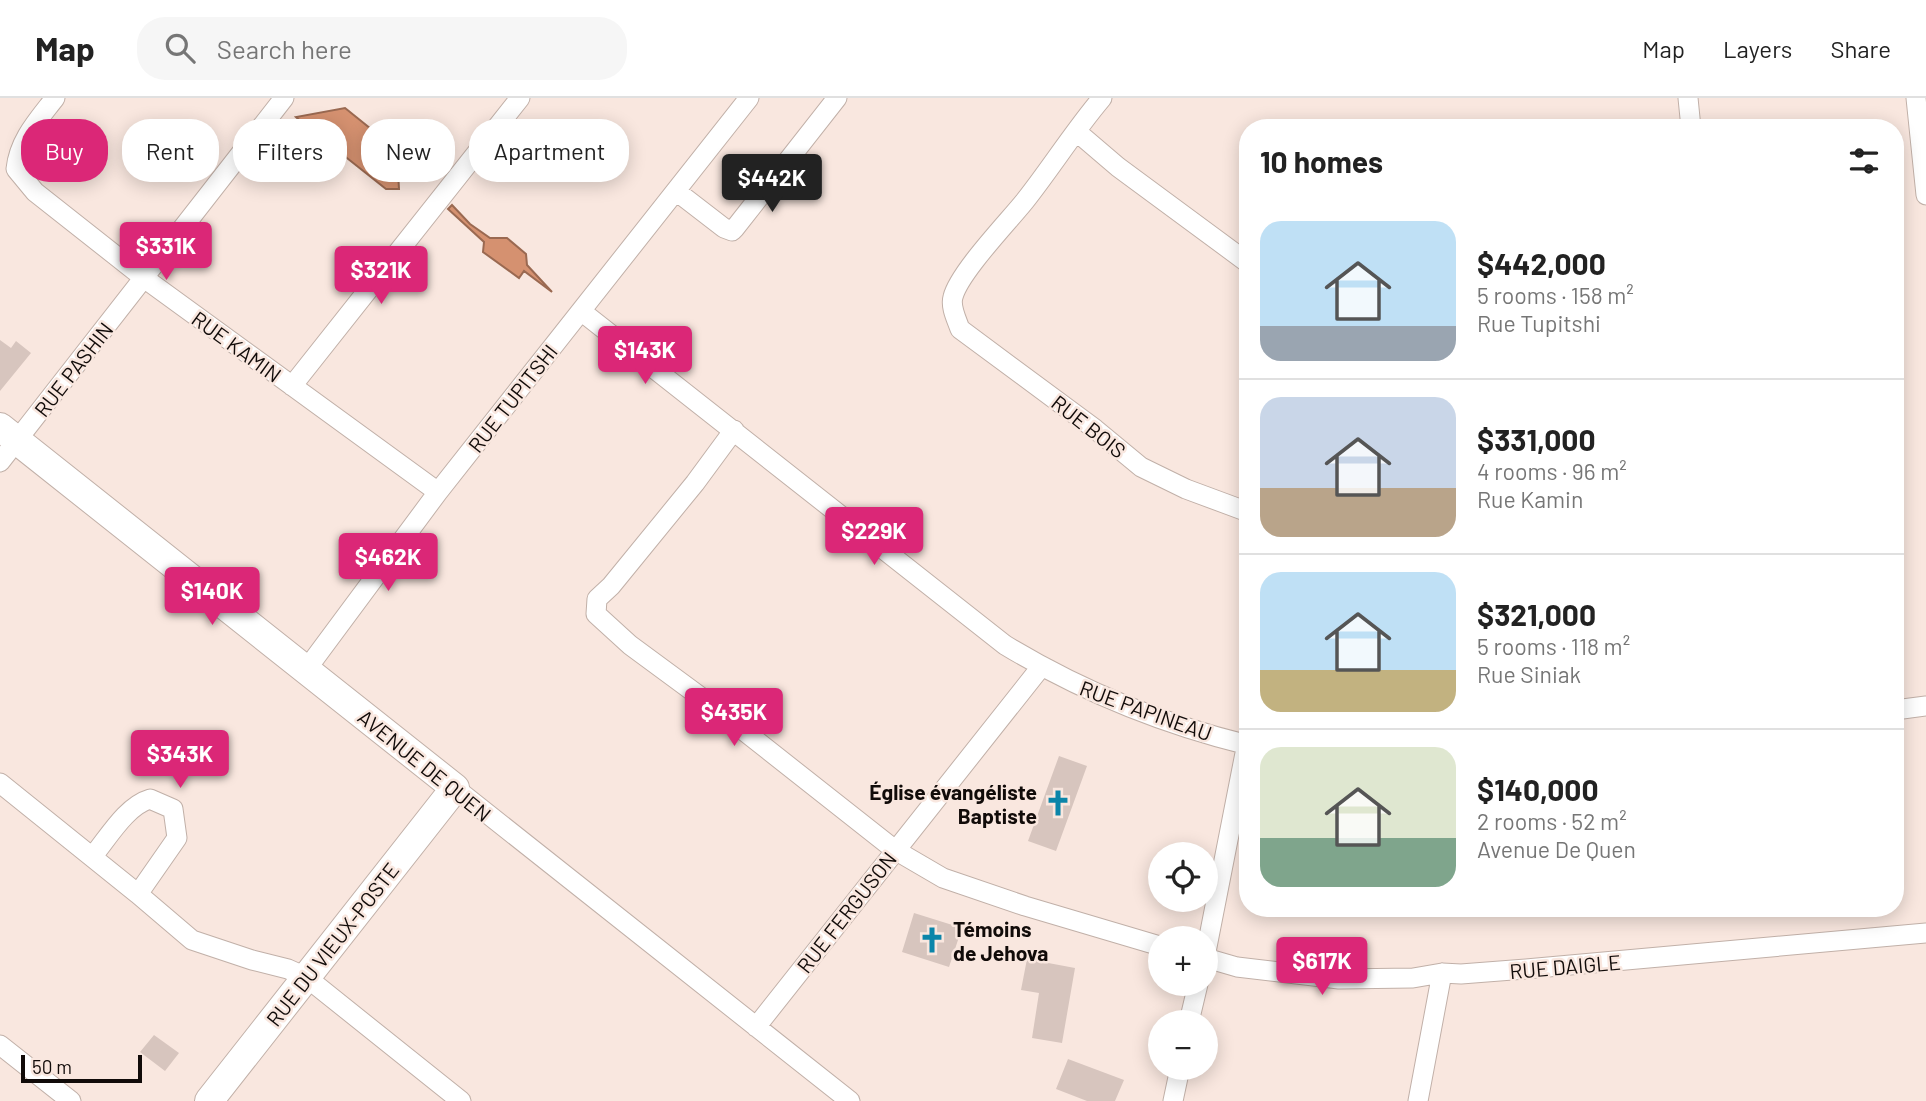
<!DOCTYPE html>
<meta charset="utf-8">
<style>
:root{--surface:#fff;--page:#f6f6f6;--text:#222;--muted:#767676;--line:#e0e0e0;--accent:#db2777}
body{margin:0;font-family:Barlow,sans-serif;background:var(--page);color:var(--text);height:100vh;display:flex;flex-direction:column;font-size:26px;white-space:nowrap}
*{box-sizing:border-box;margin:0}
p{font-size:23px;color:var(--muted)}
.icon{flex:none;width:38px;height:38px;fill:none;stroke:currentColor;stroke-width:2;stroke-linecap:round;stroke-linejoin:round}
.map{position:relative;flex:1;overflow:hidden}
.side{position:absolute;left:1239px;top:21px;width:665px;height:798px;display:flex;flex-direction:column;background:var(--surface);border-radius:28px;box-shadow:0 4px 18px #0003}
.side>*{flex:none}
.guide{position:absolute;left:21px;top:21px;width:665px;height:63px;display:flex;gap:14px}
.buttons{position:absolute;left:1148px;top:744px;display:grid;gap:14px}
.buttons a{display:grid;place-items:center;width:70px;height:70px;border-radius:50%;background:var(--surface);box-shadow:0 4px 18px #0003;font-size:35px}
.scale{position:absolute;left:21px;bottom:18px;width:121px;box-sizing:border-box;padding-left:7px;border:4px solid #110b09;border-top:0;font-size:19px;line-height:24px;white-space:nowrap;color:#110b09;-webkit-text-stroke:5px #f9e7df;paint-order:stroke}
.price{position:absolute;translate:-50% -60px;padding:0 16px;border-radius:7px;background:var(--accent);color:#fff;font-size:23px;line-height:46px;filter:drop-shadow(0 2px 4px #0008)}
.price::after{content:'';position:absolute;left:50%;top:42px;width:21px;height:16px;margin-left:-10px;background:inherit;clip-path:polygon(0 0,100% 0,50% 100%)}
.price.on{background:#222;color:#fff}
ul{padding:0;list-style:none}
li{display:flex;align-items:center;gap:21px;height:175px;padding:0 21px}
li+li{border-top:2px solid var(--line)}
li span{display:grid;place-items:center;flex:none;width:196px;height:140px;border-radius:21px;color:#555}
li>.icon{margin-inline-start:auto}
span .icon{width:84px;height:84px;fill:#fffc;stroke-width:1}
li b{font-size:30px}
h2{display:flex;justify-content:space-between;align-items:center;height:84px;padding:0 21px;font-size:30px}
.tag{padding:0 24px;border-radius:28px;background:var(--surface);box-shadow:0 4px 18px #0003;font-size:24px;line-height:63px}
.tag.on{background:var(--accent);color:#fff}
header{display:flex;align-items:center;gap:42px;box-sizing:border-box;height:98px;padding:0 35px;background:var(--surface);border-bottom:2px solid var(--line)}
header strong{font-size:33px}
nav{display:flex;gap:38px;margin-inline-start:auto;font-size:24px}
.search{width:490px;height:63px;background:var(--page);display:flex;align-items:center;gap:18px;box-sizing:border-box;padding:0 24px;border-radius:28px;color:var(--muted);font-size:26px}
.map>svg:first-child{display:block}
</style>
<header>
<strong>Map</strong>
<div class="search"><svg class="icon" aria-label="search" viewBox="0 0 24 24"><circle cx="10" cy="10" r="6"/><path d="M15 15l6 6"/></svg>Search here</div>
<nav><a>Map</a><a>Layers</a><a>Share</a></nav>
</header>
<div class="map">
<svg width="1926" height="1003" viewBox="0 0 1926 1003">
<rect width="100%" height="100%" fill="#f9e7df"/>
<path fill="#d59170" stroke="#9a6951" stroke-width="2" d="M345,10L402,56V69L412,79L398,73L399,91H386L328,45L324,29L306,28L296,19Z
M452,107L470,126L490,140H507L526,156L527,167L552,194L524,173L519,180L483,154L484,144L448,111Z"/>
<path fill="#d7c5be" d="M0,242L11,250L16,243L31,255L0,293Z
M1059,658L1087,668L1056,753L1028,743Z
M914,815L962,830L949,869L902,854Z
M1027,861L1075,870L1062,945L1032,940L1039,895L1021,892Z
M154,937L179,955L165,973L140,954Z
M1068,961L1124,982L1115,1003H1087L1056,991Z"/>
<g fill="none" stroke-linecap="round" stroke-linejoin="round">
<g stroke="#c1b0a8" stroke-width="21">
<path id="street" d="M55,0C38,22 19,42 16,71L35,94L144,180L438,394
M1102,0C1074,33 1051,70 1024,104C1007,125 959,175 953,199C950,209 957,222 960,231L1095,331L1141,369L1186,391L1248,414
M1688,0L1691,30
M1916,0L1926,97
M1077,34L1118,69L1248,165
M676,93L724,130L732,133L735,130L837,0
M581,213L1005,547C1081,593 1162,626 1248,647
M292,288L520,0
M734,332L695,385L611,488L597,501L596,516L630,547L706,603L895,752L943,780L1025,808L1160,848
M0,364L284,0
M306,572L438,394L749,0
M1895,612L1926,608
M0,685L138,796L192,842L252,862L288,871L306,879L461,1003
M455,690L850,1003
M92,759C108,740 126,708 150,701L173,711L177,740L138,796
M1206,854L1248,640
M1206,860L1237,869L1339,881L1413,880L1442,875L1461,876L1526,871L1926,835
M1189,924L1198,886
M756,929L1041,569
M0,947L71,1003
M1173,1003L1180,970
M1418,1003L1442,875"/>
</g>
<g stroke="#c1b0a8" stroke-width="30">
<path id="secondary" d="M0,329L455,690L209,1003"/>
</g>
<use href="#street" stroke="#fff" stroke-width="19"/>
<use href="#secondary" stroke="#fff" stroke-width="28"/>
</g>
<defs>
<g id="church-bare" transform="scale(2.1)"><path d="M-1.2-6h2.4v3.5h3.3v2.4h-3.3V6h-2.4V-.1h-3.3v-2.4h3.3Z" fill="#0b85a9" stroke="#f9e7df" stroke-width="2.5" paint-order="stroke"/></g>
</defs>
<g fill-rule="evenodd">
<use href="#church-bare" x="1058" y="705"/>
<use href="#church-bare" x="932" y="842"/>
</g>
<g text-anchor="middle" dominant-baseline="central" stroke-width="5" stroke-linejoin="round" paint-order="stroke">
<g font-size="21" fill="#110b09" stroke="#f9e7df">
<text transform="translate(237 248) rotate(36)">RUE KAMIN</text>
<text transform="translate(73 271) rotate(-52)">RUE PASHIN</text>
<text transform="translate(512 300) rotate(-52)">RUE TUPITSHI</text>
<text transform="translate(1089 328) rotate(38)">RUE BOIS</text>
<text transform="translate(1146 612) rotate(20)">RUE PAPINEAU</text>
<text transform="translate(425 667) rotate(39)">AVENUE DE QUEN</text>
<text transform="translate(846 814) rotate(-52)">RUE FERGUSON</text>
<text transform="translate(332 846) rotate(-52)">RUE DU VIEUX-POSTE</text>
<text transform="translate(1565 868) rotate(-5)">RUE DAIGLE</text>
</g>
<g font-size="21" font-weight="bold" fill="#110b09" stroke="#f9e7df" text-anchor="end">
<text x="1037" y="693">Église évangéliste<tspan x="1037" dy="24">Baptiste</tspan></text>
<text x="953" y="830" text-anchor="start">Témoins<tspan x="953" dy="24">de Jehova</tspan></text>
</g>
</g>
</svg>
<div class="buttons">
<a><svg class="icon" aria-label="locate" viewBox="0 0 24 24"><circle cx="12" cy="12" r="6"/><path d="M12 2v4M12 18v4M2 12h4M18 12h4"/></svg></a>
<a>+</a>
<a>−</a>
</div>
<div class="scale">50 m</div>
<b class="price on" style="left:772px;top:116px">$442K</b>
<b class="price" style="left:166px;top:184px">$331K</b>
<b class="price" style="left:381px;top:208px">$321K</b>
<b class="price" style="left:645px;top:288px">$143K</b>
<b class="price" style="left:874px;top:469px">$229K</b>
<b class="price" style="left:388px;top:495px">$462K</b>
<b class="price" style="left:212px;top:529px">$140K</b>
<b class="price" style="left:734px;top:650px">$435K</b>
<b class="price" style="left:180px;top:692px">$343K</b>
<b class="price" style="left:1322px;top:899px">$617K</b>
<div class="guide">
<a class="tag on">Buy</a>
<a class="tag">Rent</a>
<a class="tag">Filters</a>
<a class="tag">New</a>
<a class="tag">Apartment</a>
</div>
<section class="side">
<h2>10 homes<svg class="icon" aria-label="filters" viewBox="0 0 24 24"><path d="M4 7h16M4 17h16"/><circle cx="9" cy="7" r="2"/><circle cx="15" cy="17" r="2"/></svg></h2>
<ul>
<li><span style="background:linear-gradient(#bfe0f5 75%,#9aa5b1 0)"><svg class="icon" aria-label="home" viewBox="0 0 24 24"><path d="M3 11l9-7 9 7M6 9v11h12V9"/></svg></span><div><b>$442,000</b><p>5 rooms · 158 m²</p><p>Rue Tupitshi</p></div></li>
<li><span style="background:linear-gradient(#c9d6e8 65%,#b9a48a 0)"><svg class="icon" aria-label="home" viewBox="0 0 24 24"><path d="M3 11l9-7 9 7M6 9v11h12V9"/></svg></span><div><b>$331,000</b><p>4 rooms · 96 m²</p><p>Rue Kamin</p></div></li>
<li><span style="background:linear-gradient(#bfe0f5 70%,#c2b280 0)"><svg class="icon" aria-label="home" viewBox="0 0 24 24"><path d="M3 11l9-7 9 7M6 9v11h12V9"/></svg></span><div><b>$321,000</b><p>5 rooms · 118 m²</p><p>Rue Siniak</p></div></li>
<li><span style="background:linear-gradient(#dfe7d0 65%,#7fa58c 0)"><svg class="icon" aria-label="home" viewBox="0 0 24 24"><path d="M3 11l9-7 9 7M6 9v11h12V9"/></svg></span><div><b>$140,000</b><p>2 rooms · 52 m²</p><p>Avenue De Quen</p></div></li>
</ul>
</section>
</div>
